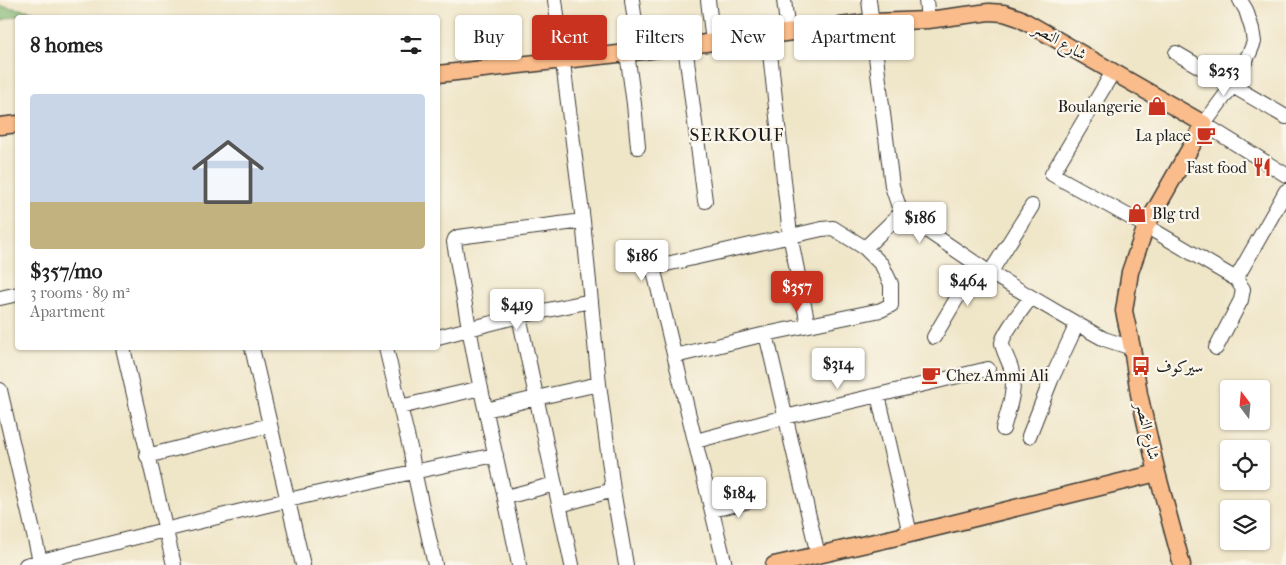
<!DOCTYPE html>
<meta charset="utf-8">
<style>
:root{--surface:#fff;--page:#f2f2f2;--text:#222;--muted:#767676;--accent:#c8321e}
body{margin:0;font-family:"IM FELL French Canon",Amiri,serif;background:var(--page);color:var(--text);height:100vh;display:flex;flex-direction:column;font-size:19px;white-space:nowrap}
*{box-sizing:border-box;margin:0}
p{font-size:16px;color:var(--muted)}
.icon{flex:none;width:28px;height:28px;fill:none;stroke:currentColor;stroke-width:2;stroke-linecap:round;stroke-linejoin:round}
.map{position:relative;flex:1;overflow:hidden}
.panel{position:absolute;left:15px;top:15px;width:425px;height:335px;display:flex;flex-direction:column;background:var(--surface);border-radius:5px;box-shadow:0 1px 4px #0004}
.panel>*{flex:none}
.top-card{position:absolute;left:455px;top:15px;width:475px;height:45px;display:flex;gap:10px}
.needle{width:32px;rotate:344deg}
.controls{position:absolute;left:1220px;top:380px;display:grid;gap:10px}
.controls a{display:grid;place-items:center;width:50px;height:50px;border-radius:5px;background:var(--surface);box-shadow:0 1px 4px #0004;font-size:25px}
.price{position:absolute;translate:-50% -42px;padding:0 11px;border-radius:5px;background:#fff;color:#222;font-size:16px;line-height:32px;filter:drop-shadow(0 1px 2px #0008)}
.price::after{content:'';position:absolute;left:50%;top:30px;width:15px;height:11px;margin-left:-8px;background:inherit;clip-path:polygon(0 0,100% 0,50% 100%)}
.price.current{background:var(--accent);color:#fff}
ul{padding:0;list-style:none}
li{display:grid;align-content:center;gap:10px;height:265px;padding:0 15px}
li span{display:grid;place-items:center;height:155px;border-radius:5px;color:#555}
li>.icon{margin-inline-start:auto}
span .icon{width:90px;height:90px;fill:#fffc;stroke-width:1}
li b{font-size:21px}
h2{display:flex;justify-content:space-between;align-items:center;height:60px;padding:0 15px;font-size:21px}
.chip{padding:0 18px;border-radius:5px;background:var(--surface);box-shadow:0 1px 4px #0004;font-size:18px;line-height:45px}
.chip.current{background:var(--accent);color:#fff}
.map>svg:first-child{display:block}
</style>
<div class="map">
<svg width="1286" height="565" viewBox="0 0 1286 565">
<rect width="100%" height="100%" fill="#fbf7ec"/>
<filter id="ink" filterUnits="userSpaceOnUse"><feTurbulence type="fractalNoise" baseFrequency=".02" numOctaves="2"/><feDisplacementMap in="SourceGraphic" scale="10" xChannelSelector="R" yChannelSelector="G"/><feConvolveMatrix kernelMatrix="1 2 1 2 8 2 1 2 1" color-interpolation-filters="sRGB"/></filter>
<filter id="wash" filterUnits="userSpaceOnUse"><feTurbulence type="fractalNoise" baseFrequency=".0096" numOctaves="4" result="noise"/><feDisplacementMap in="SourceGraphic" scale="20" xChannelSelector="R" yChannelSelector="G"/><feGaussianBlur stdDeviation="1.12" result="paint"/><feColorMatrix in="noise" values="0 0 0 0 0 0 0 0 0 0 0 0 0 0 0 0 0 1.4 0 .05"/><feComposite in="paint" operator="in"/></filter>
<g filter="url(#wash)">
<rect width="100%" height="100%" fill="#efe5c7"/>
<path fill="#84b873" stroke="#506a48" d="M0,6L33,11L0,21Z"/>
</g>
<g filter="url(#ink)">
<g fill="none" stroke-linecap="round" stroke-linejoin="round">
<g stroke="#3c3a36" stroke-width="16">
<path id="minor" d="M555,0L583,221L599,384L613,490L626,565
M632,0L639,51
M708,0L713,42
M784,0L788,33
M869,0L892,186L901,213L990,273L1077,324L1104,339L1132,348
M926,0L928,20
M1240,0L1246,10L1252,29L1254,42L1250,52L1232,86L1204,124L1286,175
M768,35L790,235L808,325
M685,45L705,201
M627,53L634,104L638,147
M1176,53L1286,117
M1113,72L1052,174L1146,226L1236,279L1286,191
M990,273L1032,206
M0,298L18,294
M519,316L572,565
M766,334L818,555
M438,337L519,316L591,301
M934,337L977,264
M123,348L174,565
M252,348L303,565
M386,348L411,452L414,471L435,565
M1216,348L1241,300L1243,289L1236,279
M675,356L766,334L881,310L891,305V284L882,265L865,248
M0,390L41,565
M878,395L910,534
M400,407L481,388
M486,410L536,398L599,384
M1003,429C1008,410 1017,389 1011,368C1009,361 1002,349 1002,343C1003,333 1025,306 1031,297
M1029,436L1051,380L1077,324
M696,441L785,417L988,369
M147,456L270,425
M506,497L555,484
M560,505L613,490
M712,510L758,499
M26,565C182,525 338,486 496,455
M519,565C509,514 497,463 486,412C473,356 464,299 454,242L455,239L458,237L583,221
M725,565L653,267L822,229L833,228L865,248L901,213"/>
</g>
<g stroke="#3c3a36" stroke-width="19">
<path id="major" d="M438,74L627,53L872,22L928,20L989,12L1004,13L1019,18L1204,124L1146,226L1130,272L1124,311L1132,348L1139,394L1157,473L1182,565
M0,126L18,124
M774,565L910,534L1157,473"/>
</g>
<use href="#minor" stroke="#fff" stroke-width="14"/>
<use href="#major" stroke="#f9bc8a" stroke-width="16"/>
</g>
</g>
<defs>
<g id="shop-bare" transform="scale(1.5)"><path d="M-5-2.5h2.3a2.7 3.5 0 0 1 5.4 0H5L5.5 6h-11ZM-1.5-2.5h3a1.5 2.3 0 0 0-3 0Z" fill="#c8321e" stroke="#fbf7ec" stroke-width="2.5" paint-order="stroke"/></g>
<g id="cafe-bare" transform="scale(1.5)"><path d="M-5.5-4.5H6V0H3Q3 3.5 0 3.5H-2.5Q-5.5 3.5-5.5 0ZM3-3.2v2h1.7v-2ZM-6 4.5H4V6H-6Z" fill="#c8321e" stroke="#fbf7ec" stroke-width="2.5" paint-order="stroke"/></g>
<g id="restaurant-bare" transform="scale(1.5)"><path d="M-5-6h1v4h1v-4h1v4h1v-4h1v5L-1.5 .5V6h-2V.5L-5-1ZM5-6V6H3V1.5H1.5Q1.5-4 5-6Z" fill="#c8321e" stroke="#fbf7ec" stroke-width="2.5" paint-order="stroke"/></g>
<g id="bus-bare" transform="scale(1.5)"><path d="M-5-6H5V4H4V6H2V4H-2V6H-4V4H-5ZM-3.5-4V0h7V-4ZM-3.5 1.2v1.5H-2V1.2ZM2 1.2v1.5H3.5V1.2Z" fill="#c8321e" stroke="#fbf7ec" stroke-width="2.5" paint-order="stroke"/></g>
</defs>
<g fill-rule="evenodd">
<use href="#shop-bare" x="1157" y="106"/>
<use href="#cafe-bare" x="1206" y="135"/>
<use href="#restaurant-bare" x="1262" y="167"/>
<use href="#shop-bare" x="1137" y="213"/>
<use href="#bus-bare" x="1141" y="366"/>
<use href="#cafe-bare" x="931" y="375"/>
</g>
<g text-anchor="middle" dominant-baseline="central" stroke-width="4.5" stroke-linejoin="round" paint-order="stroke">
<g font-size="16" fill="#1c1c1c" stroke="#fbf7ec">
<text transform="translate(1060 41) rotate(30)">شارع النصر</text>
<text transform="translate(1148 431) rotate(77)">شارع النصر</text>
</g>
<g font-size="16" fill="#1c1c1c" stroke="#fbf7ec" text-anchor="end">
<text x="1142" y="106">Boulangerie</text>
<text x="1191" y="135">La place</text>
<text x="1247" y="167">Fast food</text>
<text x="1152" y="213" text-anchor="start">Blg trd</text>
<text x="1156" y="366" text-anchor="start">سيركوف</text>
<text x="946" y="375" text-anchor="start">Chez Ammi Ali</text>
</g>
<g font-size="19" letter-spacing="1" fill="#1c1c1c" stroke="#fbf7ec">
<text x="737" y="135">SERKOUF</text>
</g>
</g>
</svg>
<div class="controls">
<a><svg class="needle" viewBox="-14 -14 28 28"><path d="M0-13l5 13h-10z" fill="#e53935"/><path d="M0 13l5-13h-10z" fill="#767676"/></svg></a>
<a><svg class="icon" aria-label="locate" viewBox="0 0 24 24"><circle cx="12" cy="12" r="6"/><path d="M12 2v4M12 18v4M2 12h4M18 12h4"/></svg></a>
<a><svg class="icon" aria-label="layers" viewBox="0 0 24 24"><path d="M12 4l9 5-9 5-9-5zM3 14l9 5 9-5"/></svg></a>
</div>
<b class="price" style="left:1224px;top:97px">$253</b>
<b class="price" style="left:920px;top:244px">$186</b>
<b class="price" style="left:642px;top:282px">$186</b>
<b class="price" style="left:968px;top:307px">$464</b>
<b class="price current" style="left:797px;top:313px">$357</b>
<b class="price" style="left:517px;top:331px">$419</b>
<b class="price" style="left:838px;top:390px">$314</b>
<b class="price" style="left:739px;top:519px">$184</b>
<div class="top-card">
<a class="chip">Buy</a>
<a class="chip current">Rent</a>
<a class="chip">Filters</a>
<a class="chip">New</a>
<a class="chip">Apartment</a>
</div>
<section class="panel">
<h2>8 homes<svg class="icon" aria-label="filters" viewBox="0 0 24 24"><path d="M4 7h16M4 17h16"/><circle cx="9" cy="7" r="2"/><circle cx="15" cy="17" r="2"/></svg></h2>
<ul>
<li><span style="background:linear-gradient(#c9d6e8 70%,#c2b280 0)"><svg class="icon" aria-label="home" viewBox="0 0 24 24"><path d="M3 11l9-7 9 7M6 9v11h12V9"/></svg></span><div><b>$357/mo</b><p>3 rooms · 89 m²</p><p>Apartment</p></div></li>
</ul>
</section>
</div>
